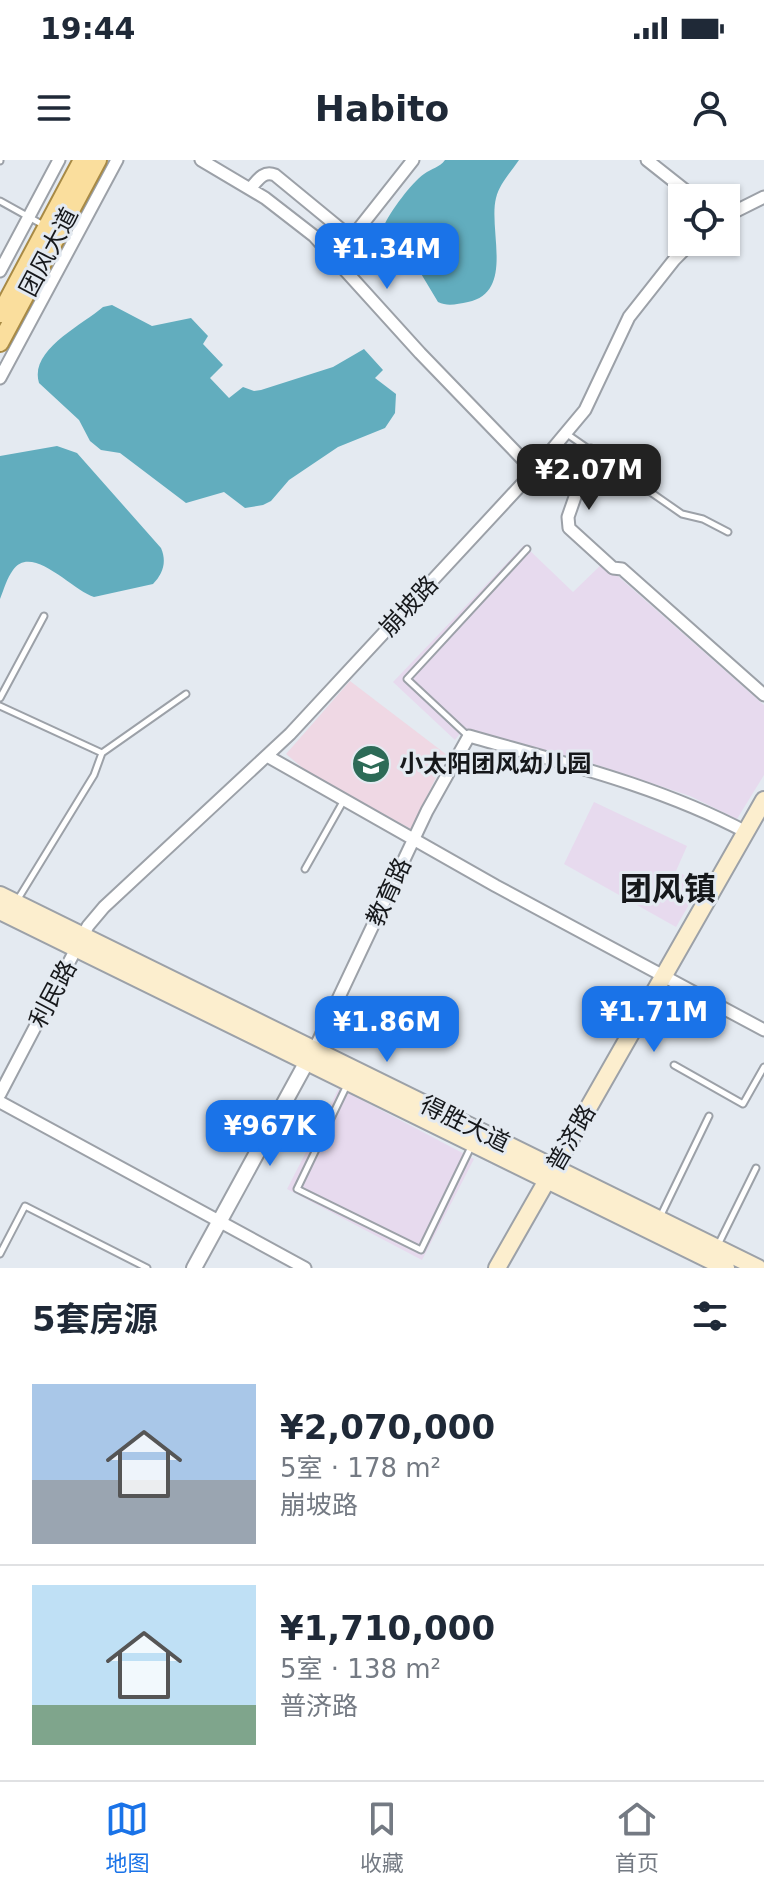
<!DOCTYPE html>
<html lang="zh">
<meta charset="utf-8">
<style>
:root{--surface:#fff;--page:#f6f6f7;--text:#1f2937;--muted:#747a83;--line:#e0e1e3;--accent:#1a73e8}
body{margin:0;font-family:"DejaVu Sans","Noto Sans SC",sans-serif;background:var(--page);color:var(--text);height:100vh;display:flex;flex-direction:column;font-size:30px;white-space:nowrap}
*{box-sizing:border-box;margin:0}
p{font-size:26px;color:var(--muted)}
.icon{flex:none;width:44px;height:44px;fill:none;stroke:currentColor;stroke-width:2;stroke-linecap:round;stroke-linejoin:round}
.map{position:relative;height:1108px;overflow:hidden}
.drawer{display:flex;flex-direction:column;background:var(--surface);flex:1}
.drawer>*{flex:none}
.controls{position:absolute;left:668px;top:24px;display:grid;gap:16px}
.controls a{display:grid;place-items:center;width:72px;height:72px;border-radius:0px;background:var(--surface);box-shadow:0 2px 6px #0004;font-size:40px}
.price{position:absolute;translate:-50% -68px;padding:0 18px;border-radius:16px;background:var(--accent);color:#fff;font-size:26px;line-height:52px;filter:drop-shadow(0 2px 4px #0008)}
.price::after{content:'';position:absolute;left:50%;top:48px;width:24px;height:18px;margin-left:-12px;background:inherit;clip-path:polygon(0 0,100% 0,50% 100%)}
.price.selected{background:#222;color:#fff}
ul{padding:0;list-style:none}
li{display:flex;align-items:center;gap:24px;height:200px;padding:0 32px}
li+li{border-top:2px solid var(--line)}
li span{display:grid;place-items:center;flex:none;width:224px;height:160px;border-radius:0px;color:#555}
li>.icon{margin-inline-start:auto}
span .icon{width:96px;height:96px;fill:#fffc;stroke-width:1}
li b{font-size:34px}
h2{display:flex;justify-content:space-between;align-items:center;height:96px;padding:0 32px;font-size:34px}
.status{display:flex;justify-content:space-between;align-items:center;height:56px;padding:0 40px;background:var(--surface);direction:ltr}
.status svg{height:22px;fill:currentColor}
header{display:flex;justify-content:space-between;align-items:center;height:104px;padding:0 32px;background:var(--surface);font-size:36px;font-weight:700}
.tab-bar{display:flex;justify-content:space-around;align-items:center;height:112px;border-top:2px solid var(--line);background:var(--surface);font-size:22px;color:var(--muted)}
.tab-bar a{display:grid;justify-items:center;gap:4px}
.tab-bar .selected{color:var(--accent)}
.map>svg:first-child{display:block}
</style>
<div class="status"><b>19:44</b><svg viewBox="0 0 49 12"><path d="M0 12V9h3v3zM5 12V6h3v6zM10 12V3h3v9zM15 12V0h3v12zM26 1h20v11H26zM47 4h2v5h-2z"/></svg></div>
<header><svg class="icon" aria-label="menu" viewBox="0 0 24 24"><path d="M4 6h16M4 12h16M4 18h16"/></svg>Habito<svg class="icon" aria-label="person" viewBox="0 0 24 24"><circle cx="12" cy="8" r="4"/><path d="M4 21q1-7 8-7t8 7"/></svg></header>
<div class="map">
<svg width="764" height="1108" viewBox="0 0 764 1108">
<rect width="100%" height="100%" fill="#e4eaf1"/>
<path fill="#e7daee" d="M524,385L573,432L603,403L764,545V615L737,659L690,636L588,602L474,574L464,568L455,580L393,522Z
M594,642L687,686L676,711L701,724L676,767L564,704Z
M339,928L474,999L422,1100L287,1029Z"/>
<path fill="#efd8e4" d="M350,521L447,595L411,669L310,614L286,594Z"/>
<path fill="#62adbe" d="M445,0H519C511,12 500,23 496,38C488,70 515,132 468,142C457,144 448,147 438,142L420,112L396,91L384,66C389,53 412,22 424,14C432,8 439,8 445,0Z
M112,145L152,166L191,158L208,176L203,184L223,205L210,218L229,238L243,227L254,231L261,230L333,207L364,189L383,210L375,218L396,234L395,253L385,268L338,287L289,320L271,341L263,345L245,348L224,332L186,343L120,293L101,290L90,281L79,260L39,223C29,190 81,166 103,147Z
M57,286L77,293L161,388C167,402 163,414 153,424L94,437C73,431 32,383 13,410C7,418 4,429 0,439V296Z"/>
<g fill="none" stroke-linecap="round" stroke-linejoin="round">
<g stroke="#9ca1a8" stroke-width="9">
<path id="service" d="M0,1V0
M0,41L45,66
M567,274L682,354L703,359L728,372
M0,538L44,456
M0,546L102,593
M468,576L407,519L527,389
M305,709L344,640
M18,739L94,615L102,593L186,534
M674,905L743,944L764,907
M348,923L297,1029L421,1090L471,987
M661,1055L709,956
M719,1083L756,1008
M0,1094L25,1046L147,1108"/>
</g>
<g stroke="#9ca1a8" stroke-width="15">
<path id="minor" d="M201,0L265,38L314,76L420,193L534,311
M647,0L695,38
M250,29C257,21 263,10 275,15L348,75L353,76L413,0
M726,56L764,37
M0,111L59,0
M0,218L117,0
M591,291L568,357L569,368L613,408L622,409L764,535
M267,596L496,726L764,870
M314,890L427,651L469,576C563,603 659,626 746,672
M0,934L88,766L104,747L290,574L534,311L585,250L629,157L674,100L692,82
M0,942L305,1108"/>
</g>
<g stroke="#9ca1a8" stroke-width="18">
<path id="tertiary" d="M194,1108L311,894"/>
</g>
<g stroke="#9ca1a8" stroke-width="20">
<path id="secondary" d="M0,735L758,1108
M0,751L726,1108
M497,1108L764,640"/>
</g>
<g stroke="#a88a45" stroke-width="20">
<path id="primary" d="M0,154L82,0
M0,183L98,0"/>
</g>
<use href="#service" stroke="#fff" stroke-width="5"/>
<use href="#minor" stroke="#fff" stroke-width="11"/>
<use href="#tertiary" stroke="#fff" stroke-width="14"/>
<use href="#secondary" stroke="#fceece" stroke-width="16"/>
<use href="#primary" stroke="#fade9d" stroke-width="16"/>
</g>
<defs>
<g id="school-disc" transform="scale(2)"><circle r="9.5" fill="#2d6b57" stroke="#e4eaf1"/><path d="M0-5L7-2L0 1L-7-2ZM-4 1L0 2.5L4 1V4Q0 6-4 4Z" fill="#fff"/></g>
</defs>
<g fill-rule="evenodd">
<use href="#school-disc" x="371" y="604"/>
</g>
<g text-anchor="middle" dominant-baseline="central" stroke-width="6" stroke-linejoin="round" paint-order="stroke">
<g font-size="24" fill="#16181b" stroke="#e4eaf1">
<text transform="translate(49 92) rotate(-62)">团风大道</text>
<text transform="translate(409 446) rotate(-47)">崩坡路</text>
<text transform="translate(389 732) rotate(-65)">教育路</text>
<text transform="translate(53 834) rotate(-62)">利民路</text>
<text transform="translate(465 964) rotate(26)">得胜大道</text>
<text transform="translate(571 978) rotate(-60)">普济路</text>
</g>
<g font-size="24" font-weight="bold" fill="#16181b" stroke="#e4eaf1" text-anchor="start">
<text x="399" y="604">小太阳团风幼儿园</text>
</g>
<g font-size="32" font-weight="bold" fill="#16181b" stroke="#e4eaf1">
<text x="668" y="729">团风镇</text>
</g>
</g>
</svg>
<div class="controls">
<a><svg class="icon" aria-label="locate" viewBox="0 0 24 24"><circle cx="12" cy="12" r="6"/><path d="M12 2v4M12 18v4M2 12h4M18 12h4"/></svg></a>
</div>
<b class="price" style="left:387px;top:131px">¥1.34M</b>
<b class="price selected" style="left:589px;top:352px">¥2.07M</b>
<b class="price" style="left:654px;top:894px">¥1.71M</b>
<b class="price" style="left:387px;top:904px">¥1.86M</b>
<b class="price" style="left:270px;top:1008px">¥967K</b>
</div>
<section class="drawer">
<h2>5套房源<svg class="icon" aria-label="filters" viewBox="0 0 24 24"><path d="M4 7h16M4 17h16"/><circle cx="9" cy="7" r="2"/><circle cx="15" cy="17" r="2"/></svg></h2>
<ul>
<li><span style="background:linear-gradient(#a9c7e8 60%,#9aa5b1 0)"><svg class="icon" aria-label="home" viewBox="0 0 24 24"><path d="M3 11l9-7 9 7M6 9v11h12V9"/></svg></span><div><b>¥2,070,000</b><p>5室 · 178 m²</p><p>崩坡路</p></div></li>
<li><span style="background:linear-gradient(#bfe0f5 75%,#7fa58c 0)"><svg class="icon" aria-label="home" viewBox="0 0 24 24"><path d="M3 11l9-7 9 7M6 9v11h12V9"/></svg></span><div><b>¥1,710,000</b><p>5室 · 138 m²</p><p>普济路</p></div></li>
</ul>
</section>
<nav class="tab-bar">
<a class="selected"><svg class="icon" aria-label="map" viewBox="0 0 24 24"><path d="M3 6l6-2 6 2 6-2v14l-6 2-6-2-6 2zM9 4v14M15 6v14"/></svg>地图</a>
<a><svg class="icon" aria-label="saved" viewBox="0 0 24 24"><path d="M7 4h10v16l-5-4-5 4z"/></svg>收藏</a>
<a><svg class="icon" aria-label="home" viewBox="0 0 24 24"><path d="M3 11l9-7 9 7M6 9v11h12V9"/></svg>首页</a>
</nav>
